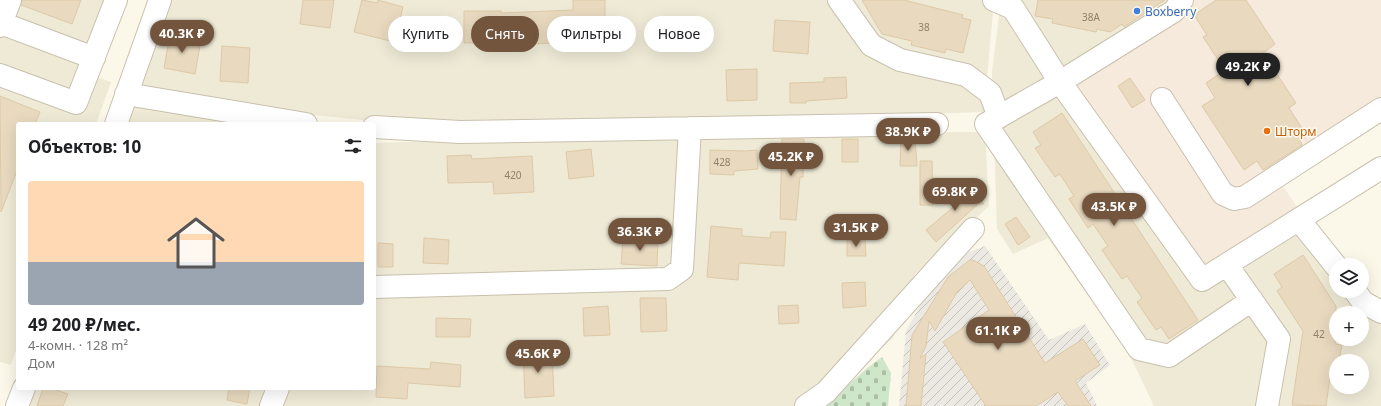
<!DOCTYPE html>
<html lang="ru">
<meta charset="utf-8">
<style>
:root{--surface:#fff;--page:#f6f6f6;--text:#202124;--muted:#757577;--line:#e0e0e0;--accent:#73553d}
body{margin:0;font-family:"Noto Sans",sans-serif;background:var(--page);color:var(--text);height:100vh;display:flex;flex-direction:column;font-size:15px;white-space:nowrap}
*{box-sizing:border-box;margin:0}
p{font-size:13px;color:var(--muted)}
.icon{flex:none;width:22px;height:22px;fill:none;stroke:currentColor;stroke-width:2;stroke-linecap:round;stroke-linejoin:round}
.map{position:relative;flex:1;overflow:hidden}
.details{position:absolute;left:16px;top:122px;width:360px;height:268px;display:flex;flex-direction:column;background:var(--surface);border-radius:4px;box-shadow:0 4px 16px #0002}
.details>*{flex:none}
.guide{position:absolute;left:388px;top:16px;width:380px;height:36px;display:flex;gap:8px}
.controls{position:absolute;left:1329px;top:258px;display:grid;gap:8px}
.controls a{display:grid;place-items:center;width:40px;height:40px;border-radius:50%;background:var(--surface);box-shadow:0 4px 16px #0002;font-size:20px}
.price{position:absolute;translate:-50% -34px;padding:0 9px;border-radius:14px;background:var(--accent);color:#fff;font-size:13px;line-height:26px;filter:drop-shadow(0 1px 2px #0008)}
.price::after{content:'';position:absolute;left:50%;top:24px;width:12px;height:9px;margin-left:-6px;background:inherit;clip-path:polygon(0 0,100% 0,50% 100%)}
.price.active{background:#222;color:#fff}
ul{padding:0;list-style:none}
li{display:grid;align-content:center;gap:8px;height:212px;padding:0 12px}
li+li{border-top:1px solid var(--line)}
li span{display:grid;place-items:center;height:124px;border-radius:4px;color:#555}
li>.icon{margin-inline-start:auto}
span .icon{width:72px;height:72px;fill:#fffc;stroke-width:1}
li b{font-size:17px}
h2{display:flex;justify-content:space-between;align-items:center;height:48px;padding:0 12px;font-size:17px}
.chip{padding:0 14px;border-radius:18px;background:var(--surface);box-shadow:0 4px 16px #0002;font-size:14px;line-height:36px}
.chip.active{background:var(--accent);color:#fff}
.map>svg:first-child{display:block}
</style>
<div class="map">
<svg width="1381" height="406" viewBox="0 0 1381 406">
<defs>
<pattern id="industrial-furrows" width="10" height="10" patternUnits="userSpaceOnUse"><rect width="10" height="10" fill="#ece9e2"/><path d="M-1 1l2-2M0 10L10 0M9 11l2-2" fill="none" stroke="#c4c0ba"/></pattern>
<pattern id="cemetery-stones" width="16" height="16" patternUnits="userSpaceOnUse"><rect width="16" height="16" fill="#cee7c9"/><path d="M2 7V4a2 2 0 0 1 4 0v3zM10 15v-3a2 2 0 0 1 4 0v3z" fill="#acbfa6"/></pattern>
</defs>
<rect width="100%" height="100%" fill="#fbf8ea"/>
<path fill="#eeead6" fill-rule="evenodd" d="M0,0H128L97,77L111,82L96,124H18V344L11,365L0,362Z
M163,0H994L984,112L567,126L380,122L241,107L133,84Z
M1001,0H1189L1069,83L1300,211L1336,265V291H1362L1381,304V406H1154L1130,356L1048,238L1013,254L997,229L992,72ZM1336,313H1362V339H1336ZM1336,361H1362V387H1336Z
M127,103L242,124H120Z
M698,132H985L989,206L915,274L893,338L816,406H24L30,388H374V143Z"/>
<path fill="#f6eadc" d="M1190,0H1381V115L1281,183L1299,210L1204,270L1070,84Z"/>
<path fill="url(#industrial-furrows)" d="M985,246L1049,340L1085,324L1110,365L1086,383L1097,406H899L906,331L945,261Z"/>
<path fill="url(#cemetery-stones)" d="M882,357L891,373L888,406H825L866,369Z"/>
<path fill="#e8d9bf" stroke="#dec9a6" d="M22,0H81L72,24L21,5Z
M303,0H334L330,28L300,24Z
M362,0L377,3L378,0L403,7L394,42L354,32Z
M573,0H605V23L557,22L558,43L525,44L524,42L464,43V11H501V13L573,10Z
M862,0H904L963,15L962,18L971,20L963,53L946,49L945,53L911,45L912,41L882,34Z
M1038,0H1165L1124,27L1122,24L1110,32L1097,29L1096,32L1052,23L1053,19L1035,16Z
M1216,0H1246L1275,44L1263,53L1296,103L1289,108L1307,136L1300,141L1302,145L1263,170L1257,161L1244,170L1202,106L1215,98L1206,83L1225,70L1203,37L1207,35L1194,15Z
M775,20L810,22L808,54L773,51Z
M170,34L201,40L195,74L164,68Z
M222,46L250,48L248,83L220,81Z
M757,69V100L727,101L726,70Z
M846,77L847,98L806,101V103H790V83L824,82V78Z
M1130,78L1145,100L1132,108L1118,86Z
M0,96L40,112L35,124H18V168L1,212Z
M1062,113L1198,320L1169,339L1161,327L1156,330L1137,302L1142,298L1127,276L1122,279L1102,250L1108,246L1093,224L1088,228L1069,199L1074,196L1060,174L1055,177L1035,148L1041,145L1033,132Z
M901,137H915L917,166H900Z
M782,139H804L803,177H800L796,220L780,219Z
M842,139H858V162H842Z
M591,149L594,176L569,179L566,152Z
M710,150L745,151L757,150L758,169L734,171V175L710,174Z
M471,155L472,159L532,156L534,192L494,194L493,182L448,183L447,156Z
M920,161H932L933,205H920Z
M966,184L984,204H978L936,242L926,230L957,204H944Z
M1016,217L1030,237L1018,245L1005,224Z
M711,226L742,229V236L770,238L771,232H786L784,266L739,263L738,280L707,277Z
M424,238L449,240L448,264L423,263Z
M623,238L658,240L657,266L621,264Z
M865,239L866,256H847V240Z
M378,243L393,244V267H378Z
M1303,255L1336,306L1335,344L1342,345L1339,361H1336V378L1330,377L1326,406L1292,405L1303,331L1277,291L1282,287L1274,274Z
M971,259L984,266L1045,363L1083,339L1100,365L1075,381L1091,406H1068L1058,392L1036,406H986L943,342L989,310L970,280L957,292L935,331L929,321L926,346L920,358L926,354L921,406H906L912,335L948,277Z
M865,282L866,306L843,308L842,283Z
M640,298H666L667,331L641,332Z
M798,305L799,323L779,324L778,306Z
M608,306L610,335L584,336L583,308Z
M436,318L471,319L470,337H436Z
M552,351L554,396L525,398L523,352Z
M431,362L461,365L460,387L408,383L407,399L376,397L377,366L430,369Z
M43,388H50L68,394L63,406H37Z
M229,388H250L247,404L227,400Z"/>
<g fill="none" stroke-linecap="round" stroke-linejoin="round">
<g stroke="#c9c0ad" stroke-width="24">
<path id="minor" d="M839,0L871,45L900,60L966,75L990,93L999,117
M994,0L1013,8L1060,82L1202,280L1381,168
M1182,0L1174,11L1060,82L986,124L1139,349L1169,356L1252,300
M1,23L94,58
M0,26L10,0
M0,75L76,103L116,0
M126,94L306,124
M1162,99L1223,194L1234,199L1245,197L1381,109
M116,124L160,0
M374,127L460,132L937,124
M1299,220L1336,266
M1227,265L1279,339L1267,406
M374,287L668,279L682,269L690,128
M1355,291L1363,302L1381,312
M17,406L24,388
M271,406L278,388
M806,406L826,392L973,229"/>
</g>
<use href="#minor" stroke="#fff" stroke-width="22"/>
</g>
<circle fill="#3f7fe0" stroke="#fdfbf0" stroke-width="1.5" cx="1137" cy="11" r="4"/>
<circle fill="#e8710a" stroke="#fdfbf0" stroke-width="1.5" cx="1267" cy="131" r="4"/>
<g text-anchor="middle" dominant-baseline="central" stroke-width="3" stroke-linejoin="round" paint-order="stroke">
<g font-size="10" fill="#90826b">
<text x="1091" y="17">38А</text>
<text x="924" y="27">38</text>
<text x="722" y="162">428</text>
<text x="513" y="175">420</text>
<text x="1319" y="334">42</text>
</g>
<g font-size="12" fill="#366cbe" stroke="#fdfbf0" text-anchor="start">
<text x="1145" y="11">Boxberry</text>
</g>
<g font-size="12" fill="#c56008" stroke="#fdfbf0" text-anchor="start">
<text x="1275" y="131">Шторм</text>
</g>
</g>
</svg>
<div class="controls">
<a><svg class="icon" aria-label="layers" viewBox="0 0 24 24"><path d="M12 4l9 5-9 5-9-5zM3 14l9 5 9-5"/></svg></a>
<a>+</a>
<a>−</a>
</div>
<b class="price" style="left:182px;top:54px">40.3K ₽</b>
<b class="price active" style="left:1248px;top:87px">49.2K ₽</b>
<b class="price" style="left:908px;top:152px">38.9K ₽</b>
<b class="price" style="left:791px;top:177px">45.2K ₽</b>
<b class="price" style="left:955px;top:212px">69.8K ₽</b>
<b class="price" style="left:1114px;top:227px">43.5K ₽</b>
<b class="price" style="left:856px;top:248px">31.5K ₽</b>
<b class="price" style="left:640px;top:252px">36.3K ₽</b>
<b class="price" style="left:998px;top:351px">61.1K ₽</b>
<b class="price" style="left:538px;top:374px">45.6K ₽</b>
<div class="guide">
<a class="chip">Купить</a>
<a class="chip active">Снять</a>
<a class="chip">Фильтры</a>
<a class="chip">Новое</a>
</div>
<section class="details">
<h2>Объектов: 10<svg class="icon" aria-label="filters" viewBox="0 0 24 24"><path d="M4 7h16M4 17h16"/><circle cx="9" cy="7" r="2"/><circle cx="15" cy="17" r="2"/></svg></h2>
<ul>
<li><span style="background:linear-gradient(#ffd9b3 65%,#9aa5b1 0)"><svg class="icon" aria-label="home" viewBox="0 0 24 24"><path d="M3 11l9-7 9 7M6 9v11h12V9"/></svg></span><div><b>49 200 ₽/мес.</b><p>4-комн. · 128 m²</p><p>Дом</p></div></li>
</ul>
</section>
</div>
